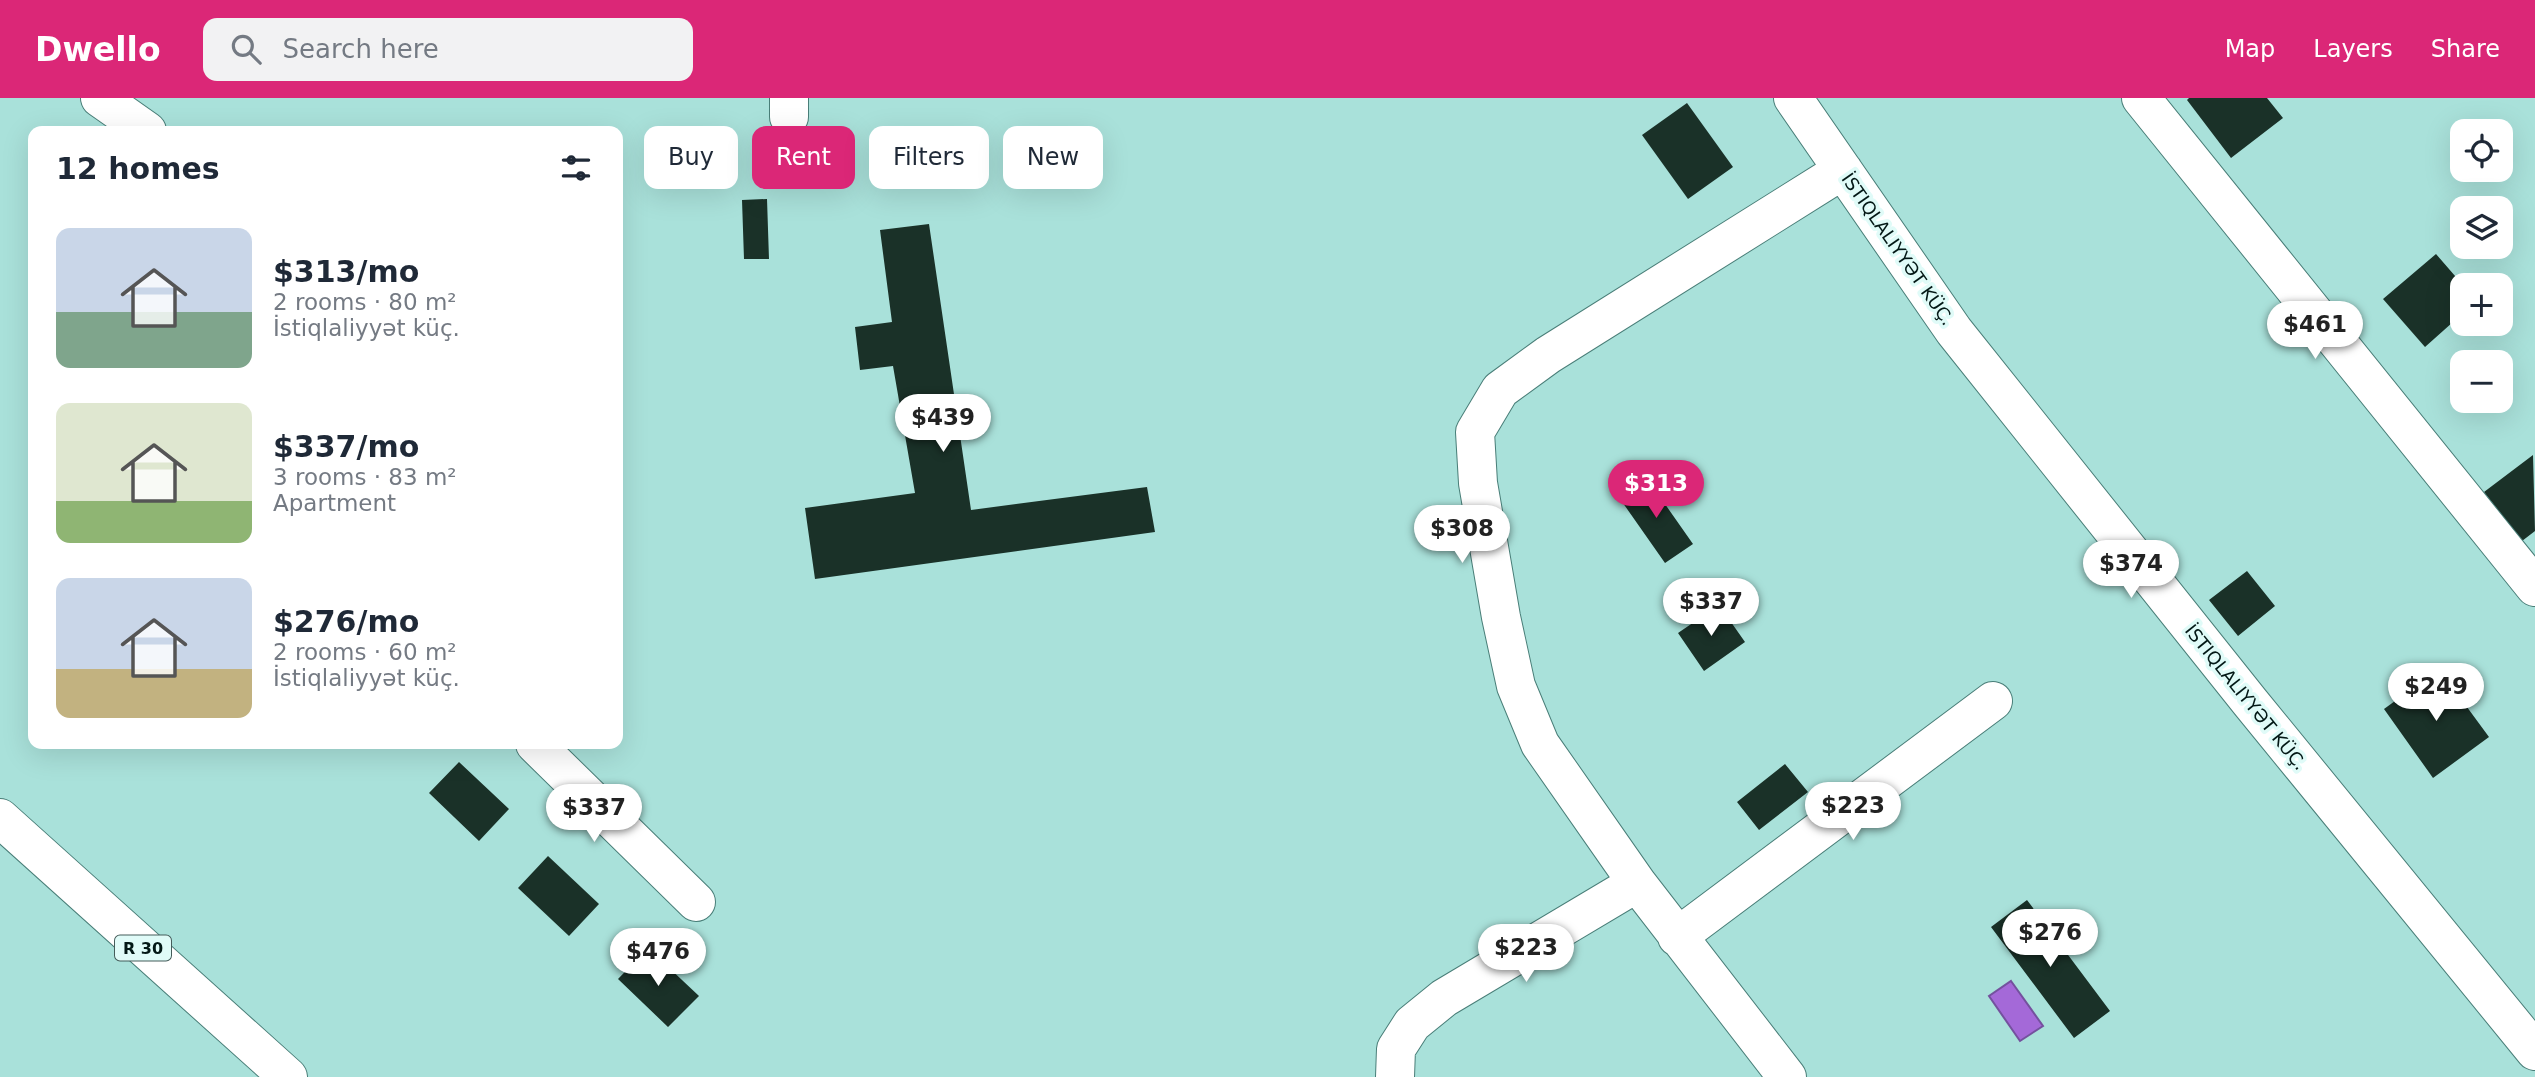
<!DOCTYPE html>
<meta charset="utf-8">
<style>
:root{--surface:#fff;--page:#f2f2f3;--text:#1f2937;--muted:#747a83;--accent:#db2777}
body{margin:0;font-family:"DejaVu Sans",sans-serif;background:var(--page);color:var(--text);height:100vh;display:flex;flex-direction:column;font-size:26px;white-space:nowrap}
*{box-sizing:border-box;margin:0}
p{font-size:23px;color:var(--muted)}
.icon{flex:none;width:38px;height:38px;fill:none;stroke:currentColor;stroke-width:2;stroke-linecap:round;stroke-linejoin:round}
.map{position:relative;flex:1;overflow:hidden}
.sheet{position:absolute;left:28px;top:28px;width:595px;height:623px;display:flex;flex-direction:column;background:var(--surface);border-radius:14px;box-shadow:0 7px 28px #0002}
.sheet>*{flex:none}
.banner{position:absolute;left:644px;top:28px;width:665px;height:63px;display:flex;gap:14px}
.controls{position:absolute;left:2450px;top:21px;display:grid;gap:14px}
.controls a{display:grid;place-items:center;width:63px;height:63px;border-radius:14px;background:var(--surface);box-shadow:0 7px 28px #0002;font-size:35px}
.price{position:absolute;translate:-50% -60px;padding:0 16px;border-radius:24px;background:#fff;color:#222;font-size:23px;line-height:46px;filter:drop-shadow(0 2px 4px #0008)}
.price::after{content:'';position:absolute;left:50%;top:42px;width:21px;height:16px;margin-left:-10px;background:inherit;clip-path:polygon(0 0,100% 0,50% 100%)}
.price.selected{background:var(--accent);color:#fff}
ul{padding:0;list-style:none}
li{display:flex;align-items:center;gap:21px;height:175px;padding:0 28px}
li span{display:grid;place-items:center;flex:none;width:196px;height:140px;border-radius:14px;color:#555}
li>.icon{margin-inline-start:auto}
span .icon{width:84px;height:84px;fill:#fffc;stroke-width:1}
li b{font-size:30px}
h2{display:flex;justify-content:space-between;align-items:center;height:84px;padding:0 28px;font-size:30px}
.pill{padding:0 24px;border-radius:14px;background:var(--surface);box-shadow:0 7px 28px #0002;font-size:24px;line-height:63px}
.pill.selected{background:var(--accent);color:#fff}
header{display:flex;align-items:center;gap:42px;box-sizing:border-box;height:98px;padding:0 35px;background:var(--accent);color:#fff}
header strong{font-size:33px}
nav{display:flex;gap:38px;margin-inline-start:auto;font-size:24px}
.search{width:490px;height:63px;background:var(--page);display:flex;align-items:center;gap:18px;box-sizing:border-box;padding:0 24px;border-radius:14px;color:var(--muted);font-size:26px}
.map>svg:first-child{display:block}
</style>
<header>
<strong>Dwello</strong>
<div class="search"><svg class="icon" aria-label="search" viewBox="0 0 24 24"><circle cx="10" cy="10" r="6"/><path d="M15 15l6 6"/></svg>Search here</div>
<nav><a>Map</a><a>Layers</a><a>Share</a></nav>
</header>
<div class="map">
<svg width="2535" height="979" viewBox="0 0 2535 979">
<rect width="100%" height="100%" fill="#a9e1da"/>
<path fill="#a469d8" stroke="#74519e" stroke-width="2" d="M2011,883L2043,928L2020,943L1989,898Z"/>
<path fill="#1a3128" d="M2189,0H2267L2283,20L2231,60L2187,2Z
M1687,5L1733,69L1688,101L1642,37Z
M767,101L769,161H744L742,102Z
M929,126L971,412L1147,389L1155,434L815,481L805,410L915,395L893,268L860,272L855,229L892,224L880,132Z
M2436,156L2462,186V216L2425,249L2383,201Z
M2533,357L2535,433L2522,443L2484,394Z
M1646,379L1693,446L1665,465L1618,398Z
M2247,473L2275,508L2238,538L2209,502Z
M1719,507L1745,544L1704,573L1678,535Z
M2439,571L2489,639L2433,680L2384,611Z
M459,664L509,711L479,743L429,695Z
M1785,666L1808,694L1759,732L1737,704Z
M548,758L599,806L569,838L518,790Z
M2027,802L2110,913L2074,940L1991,829Z
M648,850L699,898L668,929L618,881Z"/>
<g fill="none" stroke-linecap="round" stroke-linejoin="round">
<g stroke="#497e78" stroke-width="40">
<path id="minor" d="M100,0L147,33
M789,0V19
M1793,0L1954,233L2250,604L2535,953
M2141,0L2535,489
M535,646L696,804
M1677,839L1993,603
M1395,979L1396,951L1412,926L1444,900L1637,785
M1787,979L1637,785L1540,646L1516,588L1501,519L1478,385L1475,334L1500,292L1548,257L1843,72"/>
</g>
<g stroke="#497e78" stroke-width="40">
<path id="major" d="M0,720L288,979"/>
</g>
<use href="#minor" stroke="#fff" stroke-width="38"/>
<use href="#major" stroke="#fff" stroke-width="38"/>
</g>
<g text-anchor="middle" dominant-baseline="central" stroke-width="7" stroke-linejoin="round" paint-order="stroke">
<rect fill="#e0fbf8" stroke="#455c5a" stroke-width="2" x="115" y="837.5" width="56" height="25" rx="5"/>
<g font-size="16" font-weight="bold" fill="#031816">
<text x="143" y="850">R 30</text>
</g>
<g font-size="18" fill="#031816" stroke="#e0fbf8">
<text transform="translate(1898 151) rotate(55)">İSTIQLALIYYƏT KÜÇ.</text>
<text transform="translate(2246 599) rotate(51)">İSTIQLALIYYƏT KÜÇ.</text>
</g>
</g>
</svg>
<div class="controls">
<a><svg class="icon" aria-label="locate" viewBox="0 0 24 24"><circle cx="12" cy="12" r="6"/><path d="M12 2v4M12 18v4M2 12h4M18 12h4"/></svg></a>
<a><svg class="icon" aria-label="layers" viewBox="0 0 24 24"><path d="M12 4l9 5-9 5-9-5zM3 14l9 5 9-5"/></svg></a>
<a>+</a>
<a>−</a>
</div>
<b class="price" style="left:2315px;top:263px">$461</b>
<b class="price" style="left:943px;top:356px">$439</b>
<b class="price selected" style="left:1656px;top:422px">$313</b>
<b class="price" style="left:1462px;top:467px">$308</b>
<b class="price" style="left:2131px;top:502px">$374</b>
<b class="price" style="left:1711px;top:540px">$337</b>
<b class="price" style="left:2436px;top:625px">$249</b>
<b class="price" style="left:1853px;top:744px">$223</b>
<b class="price" style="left:594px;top:746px">$337</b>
<b class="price" style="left:2050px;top:871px">$276</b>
<b class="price" style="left:1526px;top:886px">$223</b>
<b class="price" style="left:658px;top:890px">$476</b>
<div class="banner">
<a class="pill">Buy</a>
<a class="pill selected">Rent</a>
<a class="pill">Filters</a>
<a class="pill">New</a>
</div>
<section class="sheet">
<h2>12 homes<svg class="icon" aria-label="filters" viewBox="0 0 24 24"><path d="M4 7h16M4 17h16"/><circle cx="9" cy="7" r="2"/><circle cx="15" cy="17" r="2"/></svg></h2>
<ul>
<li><span style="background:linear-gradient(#c9d6e8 60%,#7fa58c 0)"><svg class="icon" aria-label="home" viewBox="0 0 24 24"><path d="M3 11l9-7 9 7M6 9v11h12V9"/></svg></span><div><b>$313/mo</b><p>2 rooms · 80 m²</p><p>İstiqlaliyyət küç.</p></div></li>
<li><span style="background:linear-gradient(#dfe7d0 70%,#8fb573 0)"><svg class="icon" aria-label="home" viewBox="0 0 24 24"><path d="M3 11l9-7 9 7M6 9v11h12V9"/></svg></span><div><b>$337/mo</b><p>3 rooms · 83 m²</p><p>Apartment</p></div></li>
<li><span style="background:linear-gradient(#c9d6e8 65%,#c2b280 0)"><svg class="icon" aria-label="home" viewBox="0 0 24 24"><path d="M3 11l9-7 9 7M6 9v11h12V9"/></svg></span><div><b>$276/mo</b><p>2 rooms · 60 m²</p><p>İstiqlaliyyət küç.</p></div></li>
</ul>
</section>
</div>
